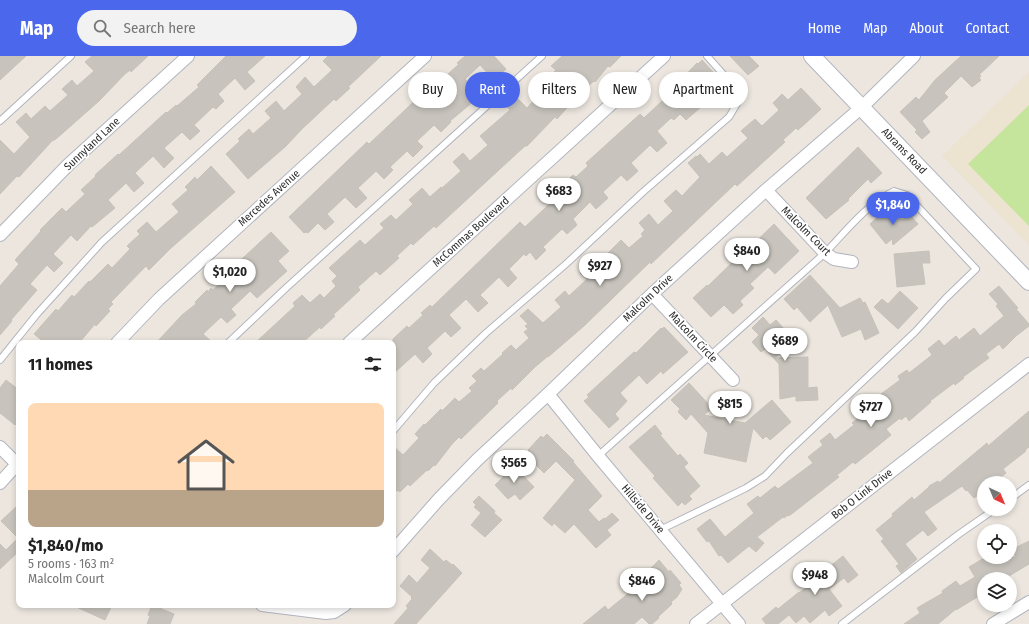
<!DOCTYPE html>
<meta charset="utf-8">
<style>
:root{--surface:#fff;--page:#f2f2f2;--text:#222;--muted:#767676;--accent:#4b68ec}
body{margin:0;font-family:"Fira Sans Condensed",sans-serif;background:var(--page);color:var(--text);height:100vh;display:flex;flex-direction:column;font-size:15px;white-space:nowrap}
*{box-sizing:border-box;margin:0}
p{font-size:13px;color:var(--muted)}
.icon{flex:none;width:22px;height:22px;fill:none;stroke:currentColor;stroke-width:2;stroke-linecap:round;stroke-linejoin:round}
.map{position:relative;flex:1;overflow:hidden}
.panel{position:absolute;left:16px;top:284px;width:380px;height:268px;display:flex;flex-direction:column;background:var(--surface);border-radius:8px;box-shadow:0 2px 6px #0003}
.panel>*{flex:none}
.hud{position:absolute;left:408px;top:16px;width:380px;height:36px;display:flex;gap:8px}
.needle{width:26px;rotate:136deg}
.buttons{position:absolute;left:977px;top:420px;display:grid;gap:8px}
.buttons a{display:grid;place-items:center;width:40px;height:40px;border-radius:50%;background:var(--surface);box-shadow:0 2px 6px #0003;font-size:20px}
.price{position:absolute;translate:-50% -34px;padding:0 9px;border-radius:14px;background:#fff;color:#222;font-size:13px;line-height:26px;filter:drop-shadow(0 1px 2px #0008)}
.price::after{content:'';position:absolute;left:50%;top:24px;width:12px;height:9px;margin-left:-6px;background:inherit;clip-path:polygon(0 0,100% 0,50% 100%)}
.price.active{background:var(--accent);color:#fff}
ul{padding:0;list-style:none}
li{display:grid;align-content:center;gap:8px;height:212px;padding:0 12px}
li span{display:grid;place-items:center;height:124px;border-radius:8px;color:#555}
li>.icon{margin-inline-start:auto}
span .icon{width:72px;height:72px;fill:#fffc;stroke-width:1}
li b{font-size:17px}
h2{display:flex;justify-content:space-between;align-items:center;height:48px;padding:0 12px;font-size:17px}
.chip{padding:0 14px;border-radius:18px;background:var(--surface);box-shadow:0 2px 6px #0003;font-size:14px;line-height:36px}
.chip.active{background:var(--accent);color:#fff}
header{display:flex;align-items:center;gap:24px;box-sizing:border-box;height:56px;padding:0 20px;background:var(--accent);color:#fff}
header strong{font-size:19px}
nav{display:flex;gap:22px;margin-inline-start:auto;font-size:14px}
.search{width:280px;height:36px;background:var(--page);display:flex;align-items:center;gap:10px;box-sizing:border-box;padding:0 14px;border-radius:22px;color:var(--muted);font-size:15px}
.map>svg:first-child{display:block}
</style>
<header>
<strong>Map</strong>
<div class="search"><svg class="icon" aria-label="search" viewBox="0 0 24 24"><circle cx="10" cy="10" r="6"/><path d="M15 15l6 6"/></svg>Search here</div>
<nav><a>Home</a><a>Map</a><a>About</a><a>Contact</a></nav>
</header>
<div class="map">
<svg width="1029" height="568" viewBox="0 0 1029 568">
<rect width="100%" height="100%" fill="#ece6df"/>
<path fill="#ece3d0" d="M1029,16V189L942,100Z"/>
<path fill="#c5e49c" d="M1029,49V170L968,108Z"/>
<path fill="#c8c4bd" stroke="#c7c2b8" d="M0,0H26L0,24Z
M92,0H148L131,16L130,14L125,18L99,45L56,83L52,85L19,121L17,120L0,138V84L14,98L30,81L16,66L26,57L31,63L45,50L50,55L68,39L62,33L72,24L77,30L94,15L85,6Z
M226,0H265L247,16L255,25L245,34L235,22L218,38L224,45L216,53L213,51L194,69L200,75L190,84L182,76L164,92L174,102L164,112L153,100L135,117L144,127L134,136L126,127L108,144L115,152L92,171L91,170L77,185L71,179L53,198L63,207L54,216L47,209L30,228L37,234L11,264L12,265L0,279V230L19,208L15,204L41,175L40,174L62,152L66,156L85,138L81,134L96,120L95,119L118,98L119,99L166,56L167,57L176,49L177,50L199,31L197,29Z
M328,0H381L348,31L350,32L336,45L334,43L302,73L285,91L248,123L226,98L240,85L238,83L249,73L253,78L271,62L265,55L276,45L284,55L302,38L296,31L305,21L314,31L332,14L323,5Z
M465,0H494L506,13L494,24L480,9L465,23L480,40L450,65L451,66L441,76L434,69L417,85L423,91L413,101L407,95L390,111L393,114L384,123L376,115L358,132L367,142L356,152L345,141L327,158L334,166L325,174L318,167L308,177L306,176L304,177L289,161L367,86L369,88L423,37L425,39L459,8L457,7Z
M562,0H621L610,11L608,10L595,26L594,25L589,29L579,17L577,19L573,15L559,28L574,44L557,63L555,61L527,90H525L436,172L434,170L413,189L411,187L397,200L399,202L380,219L376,215L358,231L360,234L333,259L335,260L321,273L320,271L302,287H255L295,250L293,247L302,239L310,247L320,238L324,242L336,230L332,225L337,220L329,212L360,184L365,189L384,172L380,168L391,159L396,164L413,148L409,144L422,132L430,141L441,131L442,132L461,115L453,106L463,97L470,105L488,89L480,80L510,54L507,51L517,42L527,52L545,32L542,28L556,14L551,10Z
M730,0H749L759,10L748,19Z
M961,0H999L979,19L981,20L979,22L981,24L972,31L961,20L944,37L948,41L922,65L930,76L922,83L915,76L917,74L900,56L916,41L919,44L935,24Z
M702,4L729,33L731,38L723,46L716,38L686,64L680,58L674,64L671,62L657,75L667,87L657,96L650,89L631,107L638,115L627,125L621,119L603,136L608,142L596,153L590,146L573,163L577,169L567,178L562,173L543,191L546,194L536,204L530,196L526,200L524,198L509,213L517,222L508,231L499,221L480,239L488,247L478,256L466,243L449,259L461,272L451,281L445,275L427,292L432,298L423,307L415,298L393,318V283L407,270L409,272L423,259L421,257L430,249L432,251L520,166L525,171L560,138L556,135L573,119L576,121L588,110L586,107L640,58L644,62L680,28L678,27L697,7L698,8Z
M801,32L821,53L807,66L798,74L796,72L783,84L785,86L771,99L737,130L735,128L651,208L650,206L584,270L548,301V300L535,311L512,334L511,332L497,345L498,347L461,383L459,381L452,388L435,410L434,409L428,415L427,414L410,430L408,428L400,436L397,434L393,439V390L403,399L419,382L415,378L424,368L425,369L441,353L442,355L455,342L459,346L472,335L469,332L477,325L472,320L481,312L484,315L503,298L502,297L511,289L516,294L529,282L524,276L528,273L525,270L528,268L520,260L528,253L543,267L561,251L555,244L565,235L569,240L587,223L580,217L591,208L601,218L615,206L607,198L621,184L629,192L643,180L641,178L645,174L639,167L649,158L658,169L673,155L664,145L676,134L682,140L700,121L688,107L696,100L697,101L700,98L709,108L722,96L727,101L748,82L741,75L755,63L762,70L779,54L773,47L782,38L788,44Z
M858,91L882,117L871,127L868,123L848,143L849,144L826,163L806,142Z
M211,110L235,136L171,192L149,214L146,210L111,246L113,248L108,253L110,255L96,270L95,268L79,287H45L34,278L56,253L58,255L72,239L74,241L89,225L90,226L108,208L112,212L130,193L127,190L140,178L137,175L147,166L156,176L179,156L172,148L188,134L185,131L195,121L197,124Z
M890,150L902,164L909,158L918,168L893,189L892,183L886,188L870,168Z
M774,168L799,195L775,218L768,211L750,228L754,232L740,245L743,249L733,258L724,249L711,261L693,242L707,229L708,230L744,195L745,196Z
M271,176L289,195L278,205L287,215L257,242L250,235L231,253L236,259L227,267L221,261L203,278L213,287H156L182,259L196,248L195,246L207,234L208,236L211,232L213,234L234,215L231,213Z
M929,195L930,207H922L925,228L897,231L894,198Z
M810,219L840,252L860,242L863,247L865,246L879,277L865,284L861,273L842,281L828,249L810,266L797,251L794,254L784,243Z
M999,230L1018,252L1016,253L1029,268V270L1016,280L1003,293L999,288L986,298L989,302L963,321L964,322L955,329L954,327L930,345L931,346L909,365L906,360L901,364L900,362L886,373L891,379L869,397L855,408L853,406L837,419L839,421L789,460L788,459L784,462L783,461L757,481L764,487L756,496L749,490L728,507L721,499L719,500L709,485L707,486L697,473L710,463L725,481L754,457L747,448L758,440L760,442L775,430L778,433L813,407L808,401L823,389L820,385L830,377L835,384L854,369L852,367L866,356L862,352L900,324L898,320L907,314L909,317L932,299L928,293L939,284L944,290L956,280L959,284L974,272L980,280L1004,260L996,250L998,248L989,238Z
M900,235L918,252L898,273L874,251L882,243L888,248Z
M763,261L770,269L776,264L794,284L775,302L808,301V332L817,331L818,344L796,345V340L780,343L779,308L765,293L761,296L752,286L759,279L752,272Z
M664,271L688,296L663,318L661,315L647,328L639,319L620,337L627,345L615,358L619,363L609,372L584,345L589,341L587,339L634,296L636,297L661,272L662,273Z
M6,324L19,334V364L15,369L0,357V332Z
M689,327L712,352L704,359L745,367L772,344L791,366L770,384L766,380L763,383L753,372L746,406L704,397L708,377L691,358L686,364L678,356L680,353L671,344Z
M1029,355V391L1025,394L1026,395L1003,413L1006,417L994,427H984V435L974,442L967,434L966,435L962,430L924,456L937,473L928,480L923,474L905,488L917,503L901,517L896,510L899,508L881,485L884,483L876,474L893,460L892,458L912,441L914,444L929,431V430L938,425L939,427L987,387L988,390Z
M655,369L662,378L660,379L678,400L680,398L688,407L684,411L700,430L689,440L692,443L685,449L682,446L678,450L653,422L655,420L629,391Z
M547,378L574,405L573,406L602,440L588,454L599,466L604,462L605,463L612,457L619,464L607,474L611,479L596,492L574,468L565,477L554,467L552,470L543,462L575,424L556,405L544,417L526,399L529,395L528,394L541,380L543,382Z
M513,409L534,431L520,444L515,438L508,443L495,429L503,421V420L507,417L505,415Z
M479,440L495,455L494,457L502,464L485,481L471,469L481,457L474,451L476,449L473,446Z
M19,448V495L0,513V488L6,494L18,482L1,465Z
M1029,485V508L1009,520L1008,518L1000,523H984V537L956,554V553L938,568H904L920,557L917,552L943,537L942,535L956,525L960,530L975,521L969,511L986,501H1016L1011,494Z
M430,493L444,506L446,504L452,509L453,508L462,517L416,568H394L408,552L406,550L412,543L411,542L412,541L400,530L409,519L417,527L430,512L421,504Z
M843,500L858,519L848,527L844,522L829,533L842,550L829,560L825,554L810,567L804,560L796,567L789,559L778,568H766L762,563L776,551L778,553L799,536V537L817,523L815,522Z
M659,504L669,516L670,514L681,527L679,529L682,533L677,541L671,546L672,548L658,561L659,562L652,568H649L642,561L634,568H583L605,550L608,554L635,532L638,535L641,533L647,540L660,527L649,514Z
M72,549H112L105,564Z
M152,549L174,558L170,568H147L150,560L148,559Z"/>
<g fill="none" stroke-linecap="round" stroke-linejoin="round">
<g stroke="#b2b5be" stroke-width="8">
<path id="service" d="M0,65L71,0
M228,287L286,232L542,0
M0,304L37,258L102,186L306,0
M393,375L434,327L486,277L566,208L643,136L729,61L738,46L732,28L707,0
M598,400L825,197C846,175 867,148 894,135L907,139L976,213L946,242L915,276L787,397L765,420L746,432L660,474
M1010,443L1029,429
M842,568L959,478L995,453"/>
</g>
<g stroke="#b2b5be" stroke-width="14">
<path id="minor" d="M766,134L825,197L834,203L852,206
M0,179L68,109L188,0
M652,238L733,324
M117,287L159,243L425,0
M349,287L664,0
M548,338L598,400L739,568
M0,391L19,410
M0,427L19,406
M393,495L439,443L477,404L548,338L652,238L766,134L862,51L914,0
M262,549L326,557L334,556L345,549
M696,568L1029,308
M993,568L1029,546"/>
</g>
<g stroke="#b2b5be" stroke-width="18">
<path id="secondary" d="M812,0L1029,226"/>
</g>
<use href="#service" stroke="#fff" stroke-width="6"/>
<use href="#minor" stroke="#fff" stroke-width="12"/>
<use href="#secondary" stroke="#fff" stroke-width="16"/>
</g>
<g text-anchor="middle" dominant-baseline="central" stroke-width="3.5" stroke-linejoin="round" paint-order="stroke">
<g font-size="11" fill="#2b2b2b" stroke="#fff">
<text transform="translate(92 88) rotate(-43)">Sunnyland Lane</text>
<text transform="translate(904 95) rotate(46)">Abrams Road</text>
<text transform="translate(269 142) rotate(-42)">Mercedes Avenue</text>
<text transform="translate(806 175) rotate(45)">Malcolm Court</text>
<text transform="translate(471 176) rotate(-42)">McCommas Boulevard</text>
<text transform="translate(648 242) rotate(-43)">Malcolm Drive</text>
<text transform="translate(693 281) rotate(47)">Malcolm Circle</text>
<text transform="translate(862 438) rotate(-38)">Bob O Link Drive</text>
<text transform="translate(643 453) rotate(50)">Hillside Drive</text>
</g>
</g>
</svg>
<div class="buttons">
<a><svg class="needle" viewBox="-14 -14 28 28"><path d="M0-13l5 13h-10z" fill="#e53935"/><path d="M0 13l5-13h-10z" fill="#767676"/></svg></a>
<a><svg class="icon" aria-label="locate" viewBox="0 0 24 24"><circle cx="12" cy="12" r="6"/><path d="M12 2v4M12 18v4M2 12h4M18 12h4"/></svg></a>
<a><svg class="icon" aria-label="layers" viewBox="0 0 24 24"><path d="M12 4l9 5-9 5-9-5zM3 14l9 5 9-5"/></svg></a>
</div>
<b class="price" style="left:559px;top:156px">$683</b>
<b class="price active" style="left:893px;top:170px">$1,840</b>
<b class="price" style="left:747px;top:216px">$840</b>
<b class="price" style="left:600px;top:231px">$927</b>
<b class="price" style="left:230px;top:237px">$1,020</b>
<b class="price" style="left:785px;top:306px">$689</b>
<b class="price" style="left:730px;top:369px">$815</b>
<b class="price" style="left:871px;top:372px">$727</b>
<b class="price" style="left:514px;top:428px">$565</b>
<b class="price" style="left:815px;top:540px">$948</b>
<b class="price" style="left:642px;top:546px">$846</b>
<div class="hud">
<a class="chip">Buy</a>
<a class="chip active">Rent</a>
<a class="chip">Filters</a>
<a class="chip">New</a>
<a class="chip">Apartment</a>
</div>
<section class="panel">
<h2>11 homes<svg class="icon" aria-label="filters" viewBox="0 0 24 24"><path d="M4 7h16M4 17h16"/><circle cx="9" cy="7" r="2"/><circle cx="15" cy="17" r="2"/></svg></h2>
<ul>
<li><span style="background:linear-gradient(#ffd9b3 70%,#b9a48a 0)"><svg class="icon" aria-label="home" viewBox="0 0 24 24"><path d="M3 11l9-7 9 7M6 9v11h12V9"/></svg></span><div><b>$1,840/mo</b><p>5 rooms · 163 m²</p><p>Malcolm Court</p></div></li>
</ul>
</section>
</div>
